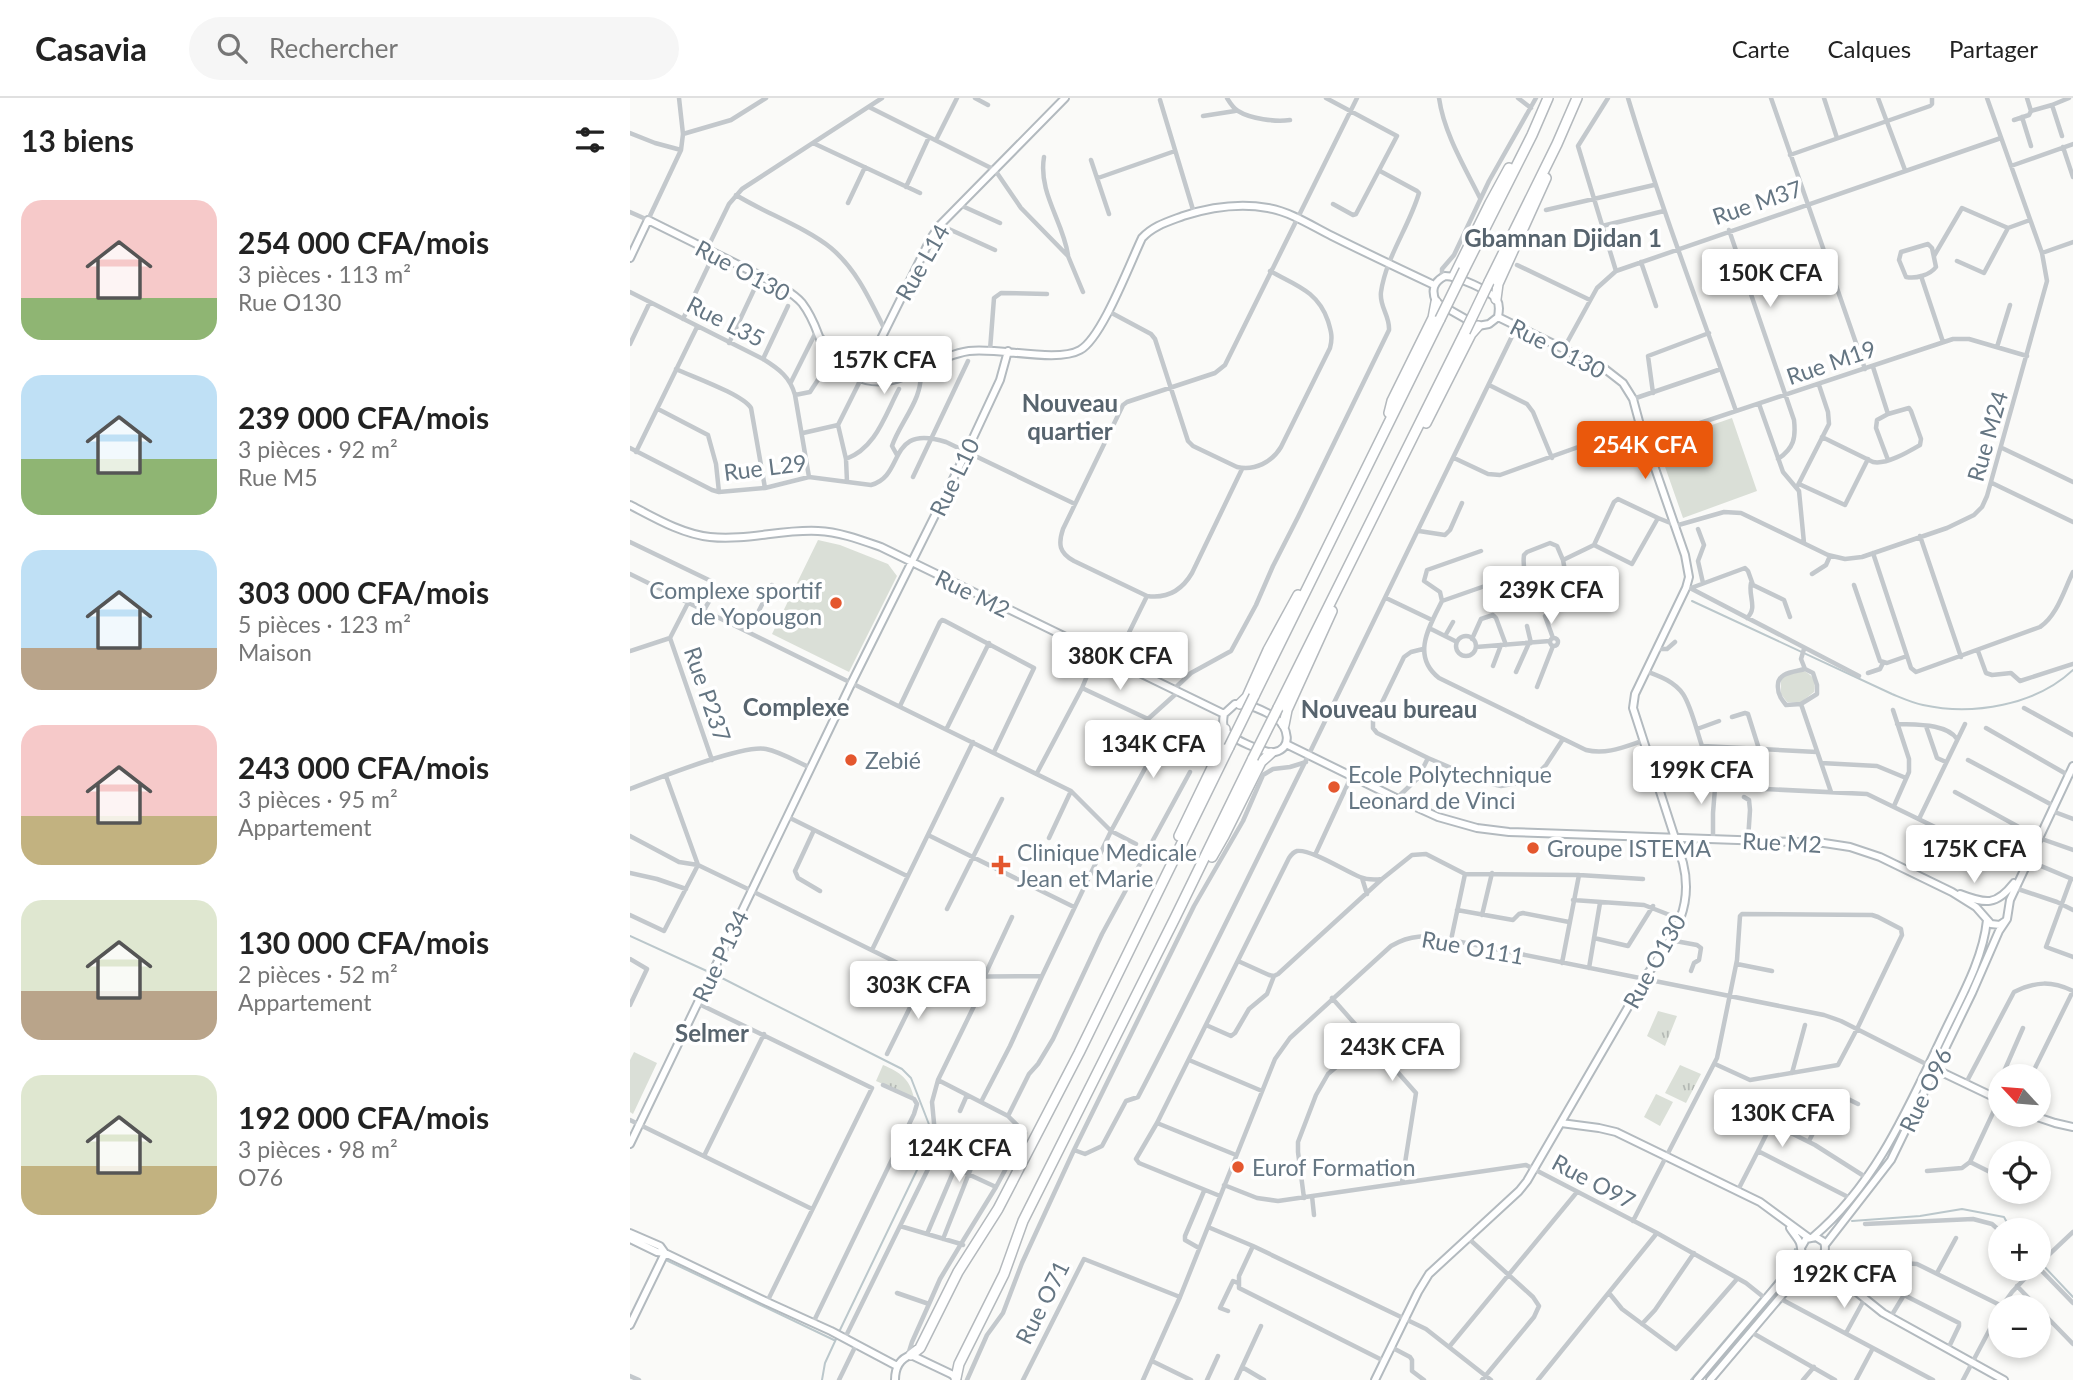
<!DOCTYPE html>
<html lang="fr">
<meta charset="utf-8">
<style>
:root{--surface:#fff;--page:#f6f6f6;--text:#222;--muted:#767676;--line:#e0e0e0;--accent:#ea580c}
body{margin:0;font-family:Lato,sans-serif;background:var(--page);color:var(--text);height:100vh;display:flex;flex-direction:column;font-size:26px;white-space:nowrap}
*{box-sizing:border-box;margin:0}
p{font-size:23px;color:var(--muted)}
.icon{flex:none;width:38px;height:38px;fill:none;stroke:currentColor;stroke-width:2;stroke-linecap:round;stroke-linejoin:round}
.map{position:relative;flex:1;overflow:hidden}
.details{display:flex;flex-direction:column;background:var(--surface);width:630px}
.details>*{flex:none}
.needle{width:46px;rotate:296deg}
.tools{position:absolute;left:1358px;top:966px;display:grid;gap:14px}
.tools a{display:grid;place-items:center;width:63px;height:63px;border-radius:50%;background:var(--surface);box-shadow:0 4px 10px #0003;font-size:35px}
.price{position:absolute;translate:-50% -60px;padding:0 16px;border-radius:7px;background:#fff;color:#222;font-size:23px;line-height:46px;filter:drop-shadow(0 2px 4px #0008)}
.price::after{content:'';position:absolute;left:50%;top:42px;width:21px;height:16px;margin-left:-10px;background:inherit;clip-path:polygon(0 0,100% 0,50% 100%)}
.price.selected{background:var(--accent);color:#fff}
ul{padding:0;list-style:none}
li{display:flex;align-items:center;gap:21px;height:175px;padding:0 21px}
li span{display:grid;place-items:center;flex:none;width:196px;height:140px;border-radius:21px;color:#555}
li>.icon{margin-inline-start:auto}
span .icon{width:84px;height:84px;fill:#fffc;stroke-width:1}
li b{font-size:30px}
h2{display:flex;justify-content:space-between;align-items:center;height:84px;padding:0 21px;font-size:30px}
header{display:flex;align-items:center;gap:42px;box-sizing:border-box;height:98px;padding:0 35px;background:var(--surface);border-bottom:2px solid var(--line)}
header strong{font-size:33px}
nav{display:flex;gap:38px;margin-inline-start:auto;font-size:24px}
.search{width:490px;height:63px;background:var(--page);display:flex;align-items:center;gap:18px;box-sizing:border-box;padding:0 24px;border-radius:38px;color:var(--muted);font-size:26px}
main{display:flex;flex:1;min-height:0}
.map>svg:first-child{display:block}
</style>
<header>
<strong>Casavia</strong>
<div class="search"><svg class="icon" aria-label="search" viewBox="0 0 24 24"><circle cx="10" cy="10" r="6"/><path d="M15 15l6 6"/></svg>Rechercher</div>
<nav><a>Carte</a><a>Calques</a><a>Partager</a></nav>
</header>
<main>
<section class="details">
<h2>13 biens<svg class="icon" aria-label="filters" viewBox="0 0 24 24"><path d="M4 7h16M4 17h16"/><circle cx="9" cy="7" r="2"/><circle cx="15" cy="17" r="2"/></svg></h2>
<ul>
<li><span style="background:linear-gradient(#f6c9c9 70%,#8fb573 0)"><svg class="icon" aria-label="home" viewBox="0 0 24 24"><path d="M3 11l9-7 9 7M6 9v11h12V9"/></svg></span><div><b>254 000 CFA/mois</b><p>3 pièces · 113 m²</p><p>Rue O130</p></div></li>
<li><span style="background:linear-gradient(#bfe0f5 60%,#8fb573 0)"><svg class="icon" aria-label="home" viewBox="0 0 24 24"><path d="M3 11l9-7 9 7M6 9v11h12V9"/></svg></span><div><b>239 000 CFA/mois</b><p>3 pièces · 92 m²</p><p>Rue M5</p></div></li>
<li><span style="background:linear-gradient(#bfe0f5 70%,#b9a48a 0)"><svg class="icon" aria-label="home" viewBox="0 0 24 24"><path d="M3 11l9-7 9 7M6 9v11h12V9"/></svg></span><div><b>303 000 CFA/mois</b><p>5 pièces · 123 m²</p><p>Maison</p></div></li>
<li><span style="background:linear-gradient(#f6c9c9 65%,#c2b280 0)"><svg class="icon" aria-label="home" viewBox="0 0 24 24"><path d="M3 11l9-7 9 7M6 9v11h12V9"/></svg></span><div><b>243 000 CFA/mois</b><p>3 pièces · 95 m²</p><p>Appartement</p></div></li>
<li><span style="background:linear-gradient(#dfe7d0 65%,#b9a48a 0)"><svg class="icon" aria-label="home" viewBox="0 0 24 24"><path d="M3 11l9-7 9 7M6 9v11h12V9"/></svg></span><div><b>130 000 CFA/mois</b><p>2 pièces · 52 m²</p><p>Appartement</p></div></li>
<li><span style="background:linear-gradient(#dfe7d0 65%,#c2b280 0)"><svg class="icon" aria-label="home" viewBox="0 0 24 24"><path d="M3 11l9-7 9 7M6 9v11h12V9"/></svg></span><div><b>192 000 CFA/mois</b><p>3 pièces · 98 m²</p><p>O76</p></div></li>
</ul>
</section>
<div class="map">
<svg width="1443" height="1282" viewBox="0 0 1443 1282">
<defs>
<pattern id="grass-tufts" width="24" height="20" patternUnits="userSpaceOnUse" patternTransform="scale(1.75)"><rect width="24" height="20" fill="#dadfd7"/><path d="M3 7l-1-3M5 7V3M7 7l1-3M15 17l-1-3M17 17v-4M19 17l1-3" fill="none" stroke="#b4b9b4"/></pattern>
</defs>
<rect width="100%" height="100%" fill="#fafaf8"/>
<path fill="url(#grass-tufts)" d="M1028,913L1047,918L1035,948L1017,938Z
M253,967C270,974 280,981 284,1000L246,983Z
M1050,967L1071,976L1056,1005L1035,995Z"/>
<path fill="#dadfd7" d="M1102,320L1127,393L1053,420L1027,346Z
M188,442L210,447L258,466L267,478L219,574L142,536Z
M1174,573C1184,578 1186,583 1184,594L1170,605L1157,604L1151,596V581L1157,576Z
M4,954L27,965L3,1016L0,1014V962Z
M1026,996L1043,1004L1030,1028L1014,1019Z"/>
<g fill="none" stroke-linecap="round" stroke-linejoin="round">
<path stroke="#bbc7cb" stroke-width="2" d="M1062,503L1262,596C1272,600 1283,605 1293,607C1343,618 1406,607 1443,572
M0,838L79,874
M84,876L272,971L281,980L300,1029V1045L209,1234
M1222,1123L1290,1118L1332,1111L1374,1119L1381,1132
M0,1145L31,1160
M36,1162L204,1242
M1409,1163L1443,1199
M1135,1196L1163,1161L1165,1151
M192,1282L195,1265L207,1239
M1061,1282L1131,1200"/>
<g stroke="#b3babf" stroke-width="10">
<path id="secondary" d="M0,160L18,122L147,186C156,192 165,197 172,205C195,235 184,257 223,277C265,299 298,259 339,253C368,249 427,265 450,252C472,240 500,165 512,140C523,128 537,124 553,118C581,109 610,105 638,110C661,114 682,128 702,138C736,155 770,171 804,187
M815,178C827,178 860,192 867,202C870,207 869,213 868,219L859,226L848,228L806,204C801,192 803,184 815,178Z
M191,241C196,247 200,253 205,259C223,276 243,280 267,279
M246,254C245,270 253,272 265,278
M219,268L231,266L240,258
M231,281L301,140L310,127L435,0
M0,407C25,420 52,436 80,439C116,443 152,431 188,433C210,434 231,442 251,449L594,616
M605,606C618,605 635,613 646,620C658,629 663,650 645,654C635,656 600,640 595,632C592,627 593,621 594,616Z
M656,646L766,700L808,719L847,730L879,734L1194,745L1220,749L1250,759L1322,794L1346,809L1361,826L1370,827L1374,824
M1330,796C1356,806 1366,808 1384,785
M1303,970L1370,1002
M1401,1017L1425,1025L1443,1029
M931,1025L969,1030L986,1034L1130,1104L1179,1140
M0,1046L222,584L336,355L370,282L378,253
M1160,1130C1163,1135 1168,1140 1170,1145C1172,1151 1170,1157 1176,1161C1188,1171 1198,1156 1194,1144L1186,1139L1176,1141L1172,1148
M0,1135L30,1148L35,1155
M1183,1139C1246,1086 1278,1010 1313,937C1330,901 1353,862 1357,822
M0,1141L27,1154L35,1155L137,1204L201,1233L267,1268
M1195,1147L1261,1062L1342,895L1369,833L1377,821L1380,802L1443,668
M1195,1157L1206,1173
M1188,1163L1253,1215L1374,1282
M0,1227L35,1155
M265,1282C265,1270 269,1261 281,1257L321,1276L327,1280
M745,1282L788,1194L799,1176L889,1093L897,1083L1015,880C1040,842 1065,813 1053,765L1003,610L1005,596L1056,490L1059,479L1055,457L1010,327L1003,301L993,285L975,271L868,219
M1067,1282L1173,1157
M1080,1282L1157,1191L1185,1164"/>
</g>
<g stroke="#b4b9bd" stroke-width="12">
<path id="highway" d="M834,172L902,37L918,0
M824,178L860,105L879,70
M859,184L927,46L947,0
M866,201L868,186L916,80
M759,315L762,303L803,220L806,204
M796,325L841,236L848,228
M624,598L810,221
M610,606L617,599L638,552L668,497
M648,610L835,234
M654,627L657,612L702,513
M549,738L591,651L594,642L595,631
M582,759L594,738L631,664L641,655
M281,1257L290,1250L328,1174L368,1111L449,955L599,649
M326,1280L329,1266L374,1176L393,1123L545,820L623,660"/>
</g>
<path stroke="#c3c8cc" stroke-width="4.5" d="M345,0L358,7
M597,0C600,5 603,10 608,13C621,21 645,24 660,22
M696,0L767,38L726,116L723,117L703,106
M809,0C814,35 834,68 850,100
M888,0L901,10
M978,0L948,48L986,173
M998,0C1030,106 1069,209 1106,313
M1141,0L1235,271
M1194,0L1207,40
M1248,0L1275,72
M1397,0L1401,13L1422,7
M530,2L564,115
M239,9L365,72L391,110L438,158L453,194
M573,18L605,13
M1392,19L1401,48
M1384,22L1399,17L1401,13
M0,35L25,45L51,52
M53,36L101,22L136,0
M1432,38L1422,7L1439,0
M306,42L327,0
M183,45L290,95
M1433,49L1443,79
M1160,57L1300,8L1302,6V0
M414,59C408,95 433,123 438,157
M461,62L479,116
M1381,68L1443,46
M468,80L545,53
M276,89L299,39
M106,97C135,115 175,129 201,150C227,172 240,202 255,232
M218,105L235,69
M330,107L370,125
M916,112L1024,87
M0,114L18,122L51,52L53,36L49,0
M310,127L365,152
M972,128L1034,113
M1099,132L1164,322C1166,340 1164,350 1148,361
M1298,146L1302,150L1306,169C1300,177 1286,181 1276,179L1269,162L1271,154Z
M77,151L99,106L112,91L252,0
M1412,155L1443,144
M1304,158L1332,110L1378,130L1400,122
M1327,163L1354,175L1378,130
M1011,164L1026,208
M887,167L960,202
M1291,178L1313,244
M812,179V171L824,157L859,83L906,0
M0,194L133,261C149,271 160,279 165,297L179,379
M478,213L521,236L525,241L558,343L563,348L607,369C625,373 642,364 651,349L700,250C703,239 701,233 698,223C688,193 665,187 640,173
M53,221L84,156
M99,245L130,179
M0,246L20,204
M1367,249L1380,207
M934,250L967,190L986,173L1371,40
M360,252L364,200L371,195L417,196
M133,261L158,208
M1243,269L1258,316
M46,271C63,279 112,296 121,310L135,390
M161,284L187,232
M859,287L897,306L903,314L922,360
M1023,295L1018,258L1079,235
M165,297L180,294L193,274
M1003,301L1091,271
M1129,306L1153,374L1169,393L1174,445
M28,311L78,337L86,366L89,394
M208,327L216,361L217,384
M173,335L208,327L231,281
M1192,339L1243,364C1256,367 1278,354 1290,347L1291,341L1281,313L1279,310L1258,316L1247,322L1246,330L1258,362
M1016,343L1323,241H1339L1397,258
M0,350L82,392L89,394L135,390L179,379L241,387C276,378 256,325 316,344L445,406
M1372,350L1443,384
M6,354L67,229
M267,357L262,348C270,324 295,299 290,272
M824,360L858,376L870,377L1010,327
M216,361C246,350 255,317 269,291
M612,371L562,475C552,492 538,501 517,498L444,463C429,455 428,446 433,431L493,307L497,304L585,275L595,267L727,0
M283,379L338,263
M1362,385L1443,424
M1169,386L1215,407L1238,361
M1167,389L1199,326L1198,314L1189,287
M988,401L1028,420L1002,466L964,447L984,404Z
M1028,420L1043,426
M1045,428L1094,414L1111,415L1198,457L1215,461L1232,459L1317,430L1344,417L1352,409L1357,398L1417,183L1412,155L1357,0
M1068,431L1074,447L1068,463L1073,485
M789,433L815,437L820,432L832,405
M1290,438L1331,559
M0,444L83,484C87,493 79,503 74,512
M920,445L927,448L933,462L936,478C931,482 926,483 920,485C915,487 909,490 904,488C894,484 893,465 894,457L897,454Z
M1243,455L1281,570L1286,574L1410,529C1427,518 1434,492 1443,474
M933,462L964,447
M895,474L812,503C799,529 781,558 809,580L956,652C976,657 994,649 1012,643
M0,476L441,693L481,733L506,746
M1182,476L1196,467L1200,458
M1224,487L1250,563L1257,565L1277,558
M1060,490L1229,578
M1061,490L1115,470L1118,473L1123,487L1154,502L1160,519
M756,500L802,522
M812,503L810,494L794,483L797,472L851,453
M58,505L40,540L82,662
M915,518L923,540
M1117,520C1128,510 1118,498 1121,485
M897,528L901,545
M799,530L827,544
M118,534L142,487
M815,538L823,524
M826 548a10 10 0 1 1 20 0a10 10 0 1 1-20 0Z
M920 544a4 4 0 1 1 8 0a4 4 0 1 1-8 0Z
M842,541L851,521L863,517L866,520L876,547
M846,549L920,543
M793,551L781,554L774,559L743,623V630L747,635L798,660L854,684L871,688L888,685L904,679L916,667L933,641
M1027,551H1037L1045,544
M1174,551L1171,561L1175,571
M0,553L40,540
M1348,553L1356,575L1362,577L1381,575L1390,583L1443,566
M485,563L517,498
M863,568L871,547
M1175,571L1183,575L1187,587V596L1171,606L1156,607C1152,602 1148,597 1148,590C1146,574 1164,574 1175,571Z
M1016,573C1029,578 1044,583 1053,596C1067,617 1071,666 1090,681C1098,686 1107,688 1115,690L1237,696L1342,747
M886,574L899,545
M1238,575L1250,571L1253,565
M907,589L923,548
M452,590L518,621
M544,591L561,575L601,553L626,507L643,468L668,419L759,232C760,218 749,208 751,194C756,159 779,129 789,95L787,93L750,73
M1171,606L1201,694
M270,608L310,524L312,522L315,523L404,570L364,654
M1394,610L1443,637
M1263,612L1279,661V674L1264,708
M1102,619L1115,615L1118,616L1129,651
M518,621L548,594
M1267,626C1285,627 1316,625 1327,641
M1296,628L1307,660L1316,664
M317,630L359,545
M1356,630L1438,677L1443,676
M1067,631L1089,623
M1073,648L1187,654
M1338,662L1424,708
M676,664L660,669L643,671L633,677L613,723L564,808L444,1052L455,1056L472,1048L496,1003L508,999C568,884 624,767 682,650L887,228
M1191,665L1247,668L1276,680
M407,675L452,590L467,554
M0,691C26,681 113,646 136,651C151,654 167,664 181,670
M1325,694L1409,740L1443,752
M1114,699L1119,702L1120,712L1118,742
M767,700L788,680L798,660
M1422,713L1443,721
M158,719L277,778
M1289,721L1335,626
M184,732L165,773L168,780L190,793
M298,737L444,809
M0,738L49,764L68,767L122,793L296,879L412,878
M419,740L441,693
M1083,740V715L1086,678
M685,757L721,679
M1399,763L1442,781
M0,775L27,781L56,791
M732,780L737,796
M1441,781L1416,849L1443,859
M1385,790L1427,804L1443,812
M943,802L1014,807L1050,821
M317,811L372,701
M827,812L883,822L889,816L893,815L939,824
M0,817L34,833L68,767L36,678
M852,817L862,775
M964,840L998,848L1023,808
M821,842L835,776
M1040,842L1067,847L1071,850L1069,862L1064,865L1061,873
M242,852L343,644
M0,861L17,871L0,907
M608,863L639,877L644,878L648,876L752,781L782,757L796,756L835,776L949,777L1013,781
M932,865L949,777
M1107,866L1142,873
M959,870L970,805
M702,900L786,995L772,1084
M67,905L242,990L137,1204
M576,927L601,938L605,935L619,911L637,896L644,878
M257,956L295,879
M559,962L632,993
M1162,975L1175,927
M1372,978L1393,930
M1401,978L1443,893
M308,982L378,1018
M1336,985L1384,894C1406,883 1422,883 1443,893
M1362,998L1370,981
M1369,1002L1340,1064L1370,1079
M351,1004L380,948L412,878L481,733L518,665L522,648L518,621
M330,1013L337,997
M0,1022L182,1111
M527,1025L606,1057
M1179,1043L1203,995H1206L1228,1006
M1128,1053L1139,1031L1145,1027L1185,1047L1237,1080
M74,1058L134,936
M303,1060L366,1089
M1297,1073L1332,1070L1340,1064
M594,1087L627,1100L648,1103L896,1067L1027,1135L1116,1185L1136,1201
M1108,1092L1128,1053L1220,1100
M590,1098L509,1065L506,1061L527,1025L659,760C661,757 663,754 667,753C681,751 715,773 730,779C737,782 744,782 752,781
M682,1098L684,1117
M674,1100L668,1054V1044L686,997L698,976L739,941
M1003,1123L1087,960L1107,862L1110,818L1112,816L1242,817L1248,819L1271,831L1272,837L1227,931L1208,967L1120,982L1085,966
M1235,1126L1343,1121L1362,1126L1370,1133
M270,1128L331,1146L310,1181L299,1206
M578,1129L623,1148L796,1231L861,1282
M297,1136L325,1070
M838,1140L903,1199L909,1208L904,1219L852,1282
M313,1141L355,1035
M333,1147L331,1146L366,1089L395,1035L378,1018L399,976L408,966L423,941L472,836L560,674
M623,1148L609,1178V1190L754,1263
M569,1150L555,1142V1138L574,1093
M1409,1166L1443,1134
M1249,1168L1271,1165L1287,1166L1372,1208
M1409,1170L1443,1205
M1307,1175L1326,1140
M1387,1188L1407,1209
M267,1195L299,1206L282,1244L278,1257
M979,1195L992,1211L1046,1251L1107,1181
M1149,1200L1303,1282
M1372,1208L1382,1194L1404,1171
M1409,1211L1443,1246
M598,1213L590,1210L603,1183L608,1185
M1260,1220L1274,1197L1329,1225V1228L1318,1251
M183,1225L284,1016L287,1006L284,1001L253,987
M1012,1226L1025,1212L1064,1155
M1121,1234L1205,1282
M1216,1235L1234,1202
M215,1240L302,1063L306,1046L302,1004L308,982L346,904L354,879L382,819
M761,1249L780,1259L782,1262V1273L794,1282
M819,1249L947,1094
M522,1263L561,1282
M612,1269L634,1282
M0,1278L9,1282
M209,1282L226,1247
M337,1282L357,1237L373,1215L392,1165L444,1052
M393,1282L454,1161L550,1199
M513,1282L550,1199L645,961L660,940L761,848C783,835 796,838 821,842L1194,917L1211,923L1298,967
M577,1282L588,1258
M606,1282L631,1228
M908,1282L1027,1135
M1173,1282L1184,1269
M1226,1282L1243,1250
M1333,1282L1370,1212"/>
<use href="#secondary" stroke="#fff" stroke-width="6"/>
<use href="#highway" stroke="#fff" stroke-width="9"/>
<g stroke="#b4b9bd" stroke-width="12" stroke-linecap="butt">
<path id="highway-bridge" d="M810,221L834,172
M835,234L859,184
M599,649L624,598
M623,660L648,610"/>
</g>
<use href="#highway-bridge" stroke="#fff" stroke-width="9"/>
</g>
<g fill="#e4572e" stroke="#fff" stroke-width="2.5">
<circle cx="206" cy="505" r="7"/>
<circle cx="221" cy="662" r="7"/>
<circle cx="704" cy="689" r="7"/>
<circle cx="903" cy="750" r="7"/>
<path d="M367.5 756.5h7v7h7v7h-7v7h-7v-7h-7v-7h7z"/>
<circle cx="608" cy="1069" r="7"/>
</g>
<g text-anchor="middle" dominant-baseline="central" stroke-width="7" stroke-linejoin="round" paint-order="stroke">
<g font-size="23" fill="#657683" stroke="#fff">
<text transform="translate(1127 104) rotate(-19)">Rue M37</text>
<text transform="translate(292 164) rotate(-60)">Rue L14</text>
<text transform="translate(113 172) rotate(28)">Rue O130</text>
<text transform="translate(96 223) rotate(27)">Rue L35</text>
<text transform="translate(928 250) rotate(27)">Rue O130</text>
<text transform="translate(1201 264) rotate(-19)">Rue M19</text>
<text transform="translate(1357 338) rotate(-74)">Rue M24</text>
<text transform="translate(135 369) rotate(-7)">Rue L29</text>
<text transform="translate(324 379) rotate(-64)">Rue L10</text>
<text transform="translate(343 495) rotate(26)">Rue M2</text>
<text transform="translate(78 596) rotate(71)">Rue P237</text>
<text transform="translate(1152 744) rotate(3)">Rue M2</text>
<text transform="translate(843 849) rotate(10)">Rue O111</text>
<text transform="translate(90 858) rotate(-64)">Rue P134</text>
<text transform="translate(1024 863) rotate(-61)">Rue O130</text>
<text transform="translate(1295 992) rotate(-64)">Rue O96</text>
<text transform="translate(964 1083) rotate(28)">Rue O97</text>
<text transform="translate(412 1204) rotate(-63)">Rue O71</text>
</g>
<g font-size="23" fill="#657683" stroke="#fff" text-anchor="start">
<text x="192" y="492" text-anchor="end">Complexe sportif<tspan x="192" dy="26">de Yopougon</tspan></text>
<text x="235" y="662">Zebié</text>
<text x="718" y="676">Ecole Polytechnique<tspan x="718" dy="26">Leonard de Vinci</tspan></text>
<text x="917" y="750">Groupe ISTEMA</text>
<text x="387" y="754">Clinique Medicale<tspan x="387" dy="26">Jean et Marie</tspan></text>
<text x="622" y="1069">Eurof Formation</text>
</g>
<g font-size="24" font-weight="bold" fill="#57646e" stroke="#fff">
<text x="933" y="139">Gbamnan Djidan 1</text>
<text x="440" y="304">Nouveau<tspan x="440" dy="28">quartier</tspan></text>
<text x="166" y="608">Complexe</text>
<text x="759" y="610">Nouveau bureau</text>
<text x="82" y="934">Selmer</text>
</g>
</g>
</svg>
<div class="tools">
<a><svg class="needle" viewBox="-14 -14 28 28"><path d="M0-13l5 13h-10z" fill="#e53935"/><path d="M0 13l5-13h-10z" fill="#767676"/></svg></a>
<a><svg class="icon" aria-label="locate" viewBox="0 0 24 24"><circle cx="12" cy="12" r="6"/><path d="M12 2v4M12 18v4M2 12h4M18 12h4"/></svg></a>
<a>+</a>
<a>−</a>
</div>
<b class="price" style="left:1140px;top:211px">150K CFA</b>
<b class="price" style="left:254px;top:298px">157K CFA</b>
<b class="price selected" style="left:1015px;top:383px">254K CFA</b>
<b class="price" style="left:921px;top:528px">239K CFA</b>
<b class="price" style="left:490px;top:594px">380K CFA</b>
<b class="price" style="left:523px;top:682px">134K CFA</b>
<b class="price" style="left:1071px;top:708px">199K CFA</b>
<b class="price" style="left:1344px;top:787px">175K CFA</b>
<b class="price" style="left:288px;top:923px">303K CFA</b>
<b class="price" style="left:762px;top:985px">243K CFA</b>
<b class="price" style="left:1152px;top:1051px">130K CFA</b>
<b class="price" style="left:329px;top:1086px">124K CFA</b>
<b class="price" style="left:1214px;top:1212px">192K CFA</b>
</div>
</main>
